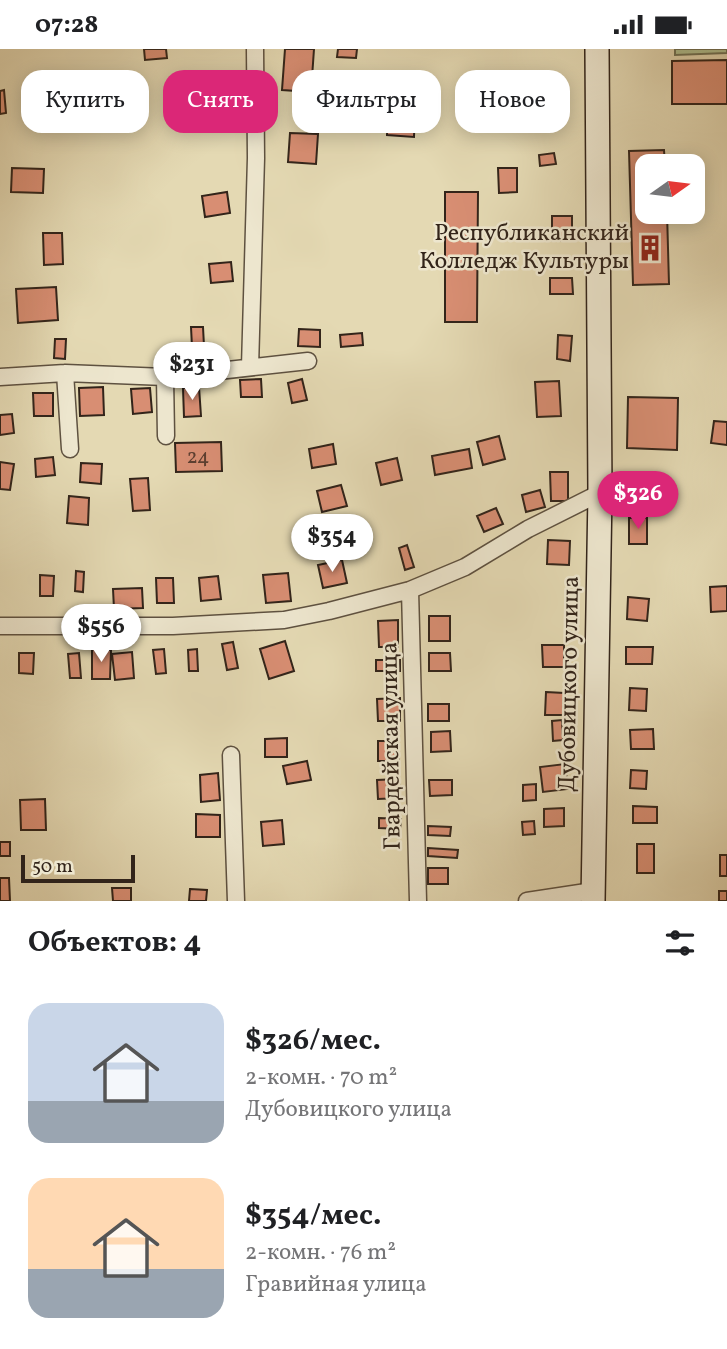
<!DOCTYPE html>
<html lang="ru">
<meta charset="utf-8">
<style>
:root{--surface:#fff;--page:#f6f6f6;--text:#202124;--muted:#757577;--accent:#db2777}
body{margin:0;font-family:Vollkorn,serif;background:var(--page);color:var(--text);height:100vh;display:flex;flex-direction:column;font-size:26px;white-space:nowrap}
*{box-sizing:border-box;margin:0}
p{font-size:23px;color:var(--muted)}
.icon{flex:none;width:38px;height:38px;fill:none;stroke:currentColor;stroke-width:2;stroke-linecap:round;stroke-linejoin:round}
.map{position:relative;height:852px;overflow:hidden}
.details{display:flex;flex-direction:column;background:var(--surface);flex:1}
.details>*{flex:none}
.top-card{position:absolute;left:21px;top:21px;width:686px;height:63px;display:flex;gap:14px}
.needle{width:46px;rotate:76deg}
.fabs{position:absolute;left:635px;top:105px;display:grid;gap:14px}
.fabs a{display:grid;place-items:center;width:70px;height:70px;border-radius:14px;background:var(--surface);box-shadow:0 4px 18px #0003;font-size:35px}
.scale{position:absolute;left:21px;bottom:18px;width:114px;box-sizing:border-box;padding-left:7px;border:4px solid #32241a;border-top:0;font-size:19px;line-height:24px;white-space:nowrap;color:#32241a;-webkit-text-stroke:5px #ede6ce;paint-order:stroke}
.price{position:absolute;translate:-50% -60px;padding:0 16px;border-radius:24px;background:#fff;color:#222;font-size:23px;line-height:46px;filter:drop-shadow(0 2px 4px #0008)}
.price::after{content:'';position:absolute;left:50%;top:42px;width:21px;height:16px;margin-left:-10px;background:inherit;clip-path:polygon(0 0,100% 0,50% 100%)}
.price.selected{background:var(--accent);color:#fff}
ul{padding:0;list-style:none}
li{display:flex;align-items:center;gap:21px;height:175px;padding:0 28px}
li span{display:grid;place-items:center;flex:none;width:196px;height:140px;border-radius:21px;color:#555}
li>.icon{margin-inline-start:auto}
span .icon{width:84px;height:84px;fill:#fffc;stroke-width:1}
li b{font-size:30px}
h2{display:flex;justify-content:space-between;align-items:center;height:84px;padding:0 28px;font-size:30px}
.chip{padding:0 24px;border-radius:21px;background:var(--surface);box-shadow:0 4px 18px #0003;font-size:24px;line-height:63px}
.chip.selected{background:var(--accent);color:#fff}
.status{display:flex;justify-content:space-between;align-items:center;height:49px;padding:0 35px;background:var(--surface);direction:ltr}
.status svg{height:19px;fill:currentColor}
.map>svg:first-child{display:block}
</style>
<div class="status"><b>07:28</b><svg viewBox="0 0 49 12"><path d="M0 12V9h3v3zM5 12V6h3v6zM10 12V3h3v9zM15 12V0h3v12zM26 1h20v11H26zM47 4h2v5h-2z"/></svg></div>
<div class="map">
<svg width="727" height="852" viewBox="0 0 727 852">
<rect width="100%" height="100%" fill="#e4d9b3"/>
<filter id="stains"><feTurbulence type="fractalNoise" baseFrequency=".00286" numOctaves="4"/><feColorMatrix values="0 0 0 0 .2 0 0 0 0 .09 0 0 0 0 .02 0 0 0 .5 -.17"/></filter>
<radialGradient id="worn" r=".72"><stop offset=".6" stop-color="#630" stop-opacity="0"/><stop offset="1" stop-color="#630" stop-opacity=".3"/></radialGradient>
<path fill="#afc091" stroke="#707256" stroke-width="2" d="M675,0H727V4L675,6Z"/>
<path fill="#d88e73" stroke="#32241a" stroke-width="2" d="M144,0H166L167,9L145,11Z
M285,0H314L311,43L282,41Z
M338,0H357L356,9L337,8Z
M727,11V55H672V12Z
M562,38L564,63L540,65L538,40Z
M4,41L6,64L0,65V42Z
M388,59L415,61L414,88L387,86Z
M290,84L318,85L316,115L288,113Z
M664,101L665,117H648V163H667L669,235L633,236L629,102Z
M554,104L556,115L540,117L539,106Z
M12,119L44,120L43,144L11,143Z
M498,119H517V143L499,144Z
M227,143L230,164L205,168L202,147Z
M445,143H478L477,273H445Z
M552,167H572V192H552Z
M43,184H62L63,215L44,216Z
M231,213L233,232L211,234L209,215Z
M550,229H572L573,245H550Z
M56,238L58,271L18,274L16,240Z
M191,278H203L204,297L192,298Z
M299,280L320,281V298L298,297Z
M362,284L363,296L341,298L340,286Z
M558,286L572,287L570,312L557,310Z
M55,290H66L65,310L54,309Z
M261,330L262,348H241L240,331Z
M302,330L307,351L292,354L288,334Z
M559,332L561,367L537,368L535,333Z
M103,338L104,366L80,367L79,339Z
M199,338L201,367L184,368L183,339Z
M150,339L152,363L133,365L131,340Z
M33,344H53V367H34Z
M628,348L678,349L677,401L627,399Z
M12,365L14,384L0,386V366Z
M714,372L727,373V396L711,394Z
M499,387L505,410L483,416L477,393Z
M221,393L222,422L176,423L175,394Z
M333,395L336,415L312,419L309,400Z
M469,400L472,419L435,426L432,407Z
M53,408L55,426L36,428L35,410Z
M397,409L402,431L381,436L376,414Z
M0,413L14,415L10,441L0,440Z
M81,414L102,415L101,435L80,433Z
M550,423H568V452H551Z
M148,429L150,461L133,462L130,430Z
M341,436L347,457L322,463L317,442Z
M540,441L545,458L526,463L522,446Z
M69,447L89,449L88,476L67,474Z
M496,459L503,475L484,483L477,467Z
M629,469H647V495H629Z
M548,491L570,492L569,516L547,515Z
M407,496L414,518L405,521L399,499Z
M342,511L347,534L323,539L318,516Z
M76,522L84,523L83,543L75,542Z
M288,524L291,552L266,554L263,526Z
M40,526L54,527L53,547H40Z
M218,527L221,550L201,552L199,529Z
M156,529H173L174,554H157Z
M727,537V562L711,563L710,538Z
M142,539L143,559L114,560L113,540Z
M628,548L649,550L647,572L627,570Z
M429,567H450V592H429Z
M398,571V598H379L378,572Z
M285,592L294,622L269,630L260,600Z
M233,593L238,619L227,621L222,595Z
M542,596H564V618H543Z
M626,598H653L652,615H626Z
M92,600L111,601L110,630H92Z
M164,600L166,624L156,625L153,601Z
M197,600L198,622H189L188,601Z
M132,603L134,629L115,631L112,605Z
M19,604H34L33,625L19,624Z
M79,604L81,629H70L68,605Z
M429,604H450L451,622H429Z
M376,611H400V622H376Z
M630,639L647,640L646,662L629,661Z
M546,643L564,644L563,666H545Z
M400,649V672H378L377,650Z
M428,655H449V672H428Z
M562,671L563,691L553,692L552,672Z
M653,680L654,700H631L630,681Z
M450,682L451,702L431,703V683Z
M287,689V708H265V690Z
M378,692H399V712H378Z
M307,712L311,731L287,735L283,717Z
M565,715L568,740L543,743L540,718Z
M631,721L647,722L646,740L630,739Z
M218,724L220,751L201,753L200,726Z
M399,730L400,749L378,750L377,731Z
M429,731H452V746L430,747Z
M536,735V751L523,752V736Z
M45,750L46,781H21L20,751Z
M633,757L657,758V774H633Z
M564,759V777L544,778V760Z
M196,765L220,766V788H196Z
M379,769L401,770L400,780L379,779Z
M282,771L284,795L263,797L261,773Z
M534,772L535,785L523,786L522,773Z
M428,777L451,778L450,787L428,786Z
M0,793H10V807H0Z
M637,795H654V824H637Z
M428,799L458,801L457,809L428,807Z
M720,806H727V827H720Z
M428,819H448V835H428Z
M0,829H9L10,852H0Z
M112,839H131V852H113Z
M190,840L207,841L206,852H189Z
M719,842H727V852H719Z"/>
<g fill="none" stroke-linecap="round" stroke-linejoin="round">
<g stroke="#5e5140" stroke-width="19">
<path id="street" d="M250,318L256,109L255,0
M65,324L70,400
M0,328L65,324L165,328L308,312
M165,328L166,387
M410,541L418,852
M0,577H173L284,571L329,562L410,541L465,518L528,480L600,444
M231,706L236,852
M527,852L593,842"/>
</g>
<g stroke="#32241a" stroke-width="26">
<path id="secondary" d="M593,852L600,444L597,0"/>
</g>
<use href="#street" stroke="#ede6ce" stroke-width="16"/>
<use href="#secondary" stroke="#ede6ce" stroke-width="23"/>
</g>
<defs>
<g id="building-bare" transform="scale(2.1)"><path d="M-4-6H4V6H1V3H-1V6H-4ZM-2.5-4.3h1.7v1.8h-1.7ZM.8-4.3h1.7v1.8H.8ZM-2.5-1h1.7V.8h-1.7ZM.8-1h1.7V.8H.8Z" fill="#8f2418" stroke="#ede6ce" stroke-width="2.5" paint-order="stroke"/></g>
</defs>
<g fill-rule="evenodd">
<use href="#building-bare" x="650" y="199"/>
</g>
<g text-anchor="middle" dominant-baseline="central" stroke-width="5" stroke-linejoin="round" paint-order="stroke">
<g font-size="21" fill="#5c3e30">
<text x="198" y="408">24</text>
</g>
<g font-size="24" fill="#32241a" stroke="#ede6ce" text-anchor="end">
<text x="629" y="185">Республиканский<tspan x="629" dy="28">Колледж Культуры</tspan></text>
</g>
<g font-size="24" fill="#32241a" stroke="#ede6ce">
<text transform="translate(570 635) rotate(-89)">Дубовицкого улица</text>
<text transform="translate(392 697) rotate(-91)">Гвардейская улица</text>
</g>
</g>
<rect width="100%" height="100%" filter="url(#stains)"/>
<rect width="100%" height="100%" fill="url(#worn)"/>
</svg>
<div class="fabs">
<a><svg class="needle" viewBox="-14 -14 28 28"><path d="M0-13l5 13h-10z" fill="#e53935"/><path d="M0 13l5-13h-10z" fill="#757577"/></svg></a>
</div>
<div class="scale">50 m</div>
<b class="price" style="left:192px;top:353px">$231</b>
<b class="price selected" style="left:638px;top:482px">$326</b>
<b class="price" style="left:332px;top:525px">$354</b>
<b class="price" style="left:101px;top:615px">$556</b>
<div class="top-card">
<a class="chip">Купить</a>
<a class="chip selected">Снять</a>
<a class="chip">Фильтры</a>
<a class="chip">Новое</a>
</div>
</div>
<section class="details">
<h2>Объектов: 4<svg class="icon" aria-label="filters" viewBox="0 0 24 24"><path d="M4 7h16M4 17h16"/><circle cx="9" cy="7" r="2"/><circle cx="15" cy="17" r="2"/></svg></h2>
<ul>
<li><span style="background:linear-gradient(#c9d6e8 70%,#9aa5b1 0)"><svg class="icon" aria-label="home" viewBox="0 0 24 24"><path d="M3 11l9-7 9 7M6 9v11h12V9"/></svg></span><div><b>$326/мес.</b><p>2-комн. · 70 m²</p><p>Дубовицкого улица</p></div></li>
<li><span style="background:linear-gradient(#ffd9b3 65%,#9aa5b1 0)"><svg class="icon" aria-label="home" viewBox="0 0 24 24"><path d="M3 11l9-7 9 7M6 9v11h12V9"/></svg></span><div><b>$354/мес.</b><p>2-комн. · 76 m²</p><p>Гравийная улица</p></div></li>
</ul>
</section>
